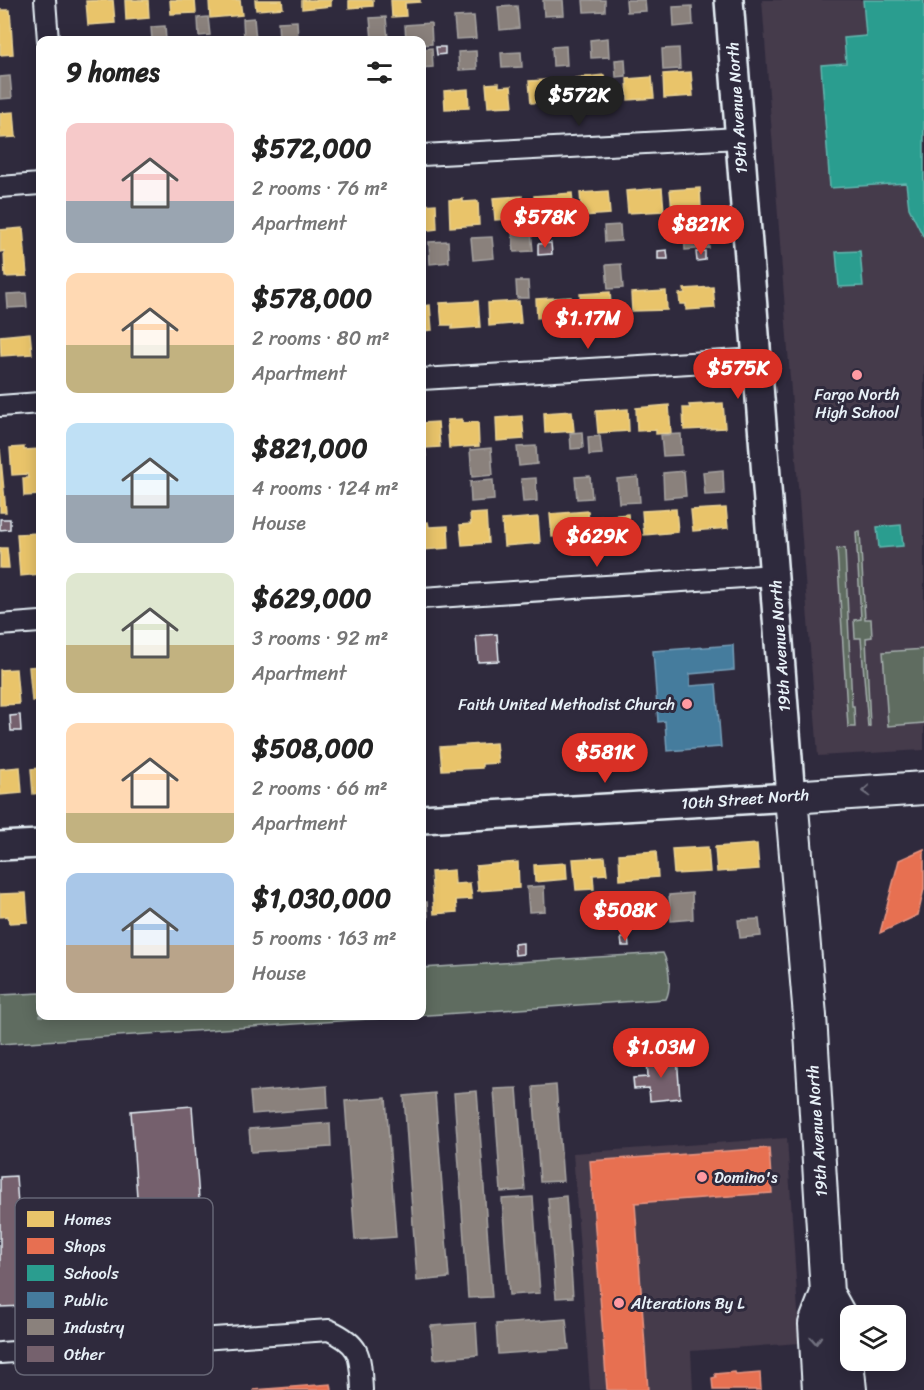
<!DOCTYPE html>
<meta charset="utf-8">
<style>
:root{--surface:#fff;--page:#f2f2f2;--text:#222;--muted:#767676;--accent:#d93025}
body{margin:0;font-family:Sriracha,sans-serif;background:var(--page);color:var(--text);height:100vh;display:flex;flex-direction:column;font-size:22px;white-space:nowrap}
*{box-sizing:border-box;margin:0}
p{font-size:20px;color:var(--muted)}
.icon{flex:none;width:33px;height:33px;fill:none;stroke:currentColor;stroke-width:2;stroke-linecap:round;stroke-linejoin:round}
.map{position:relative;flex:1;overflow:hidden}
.side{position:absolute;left:36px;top:36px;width:390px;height:984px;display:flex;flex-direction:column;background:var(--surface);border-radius:12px;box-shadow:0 3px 15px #0003}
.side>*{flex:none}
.buttons{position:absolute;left:840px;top:1305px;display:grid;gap:12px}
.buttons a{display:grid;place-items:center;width:66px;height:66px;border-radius:12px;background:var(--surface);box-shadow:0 3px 15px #0003;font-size:30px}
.price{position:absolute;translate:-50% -51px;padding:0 14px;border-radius:21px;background:var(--accent);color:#fff;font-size:20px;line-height:39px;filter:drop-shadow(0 2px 3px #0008)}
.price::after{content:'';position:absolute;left:50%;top:36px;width:18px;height:14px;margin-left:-9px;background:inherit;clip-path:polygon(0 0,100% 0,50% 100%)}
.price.current{background:#222;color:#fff}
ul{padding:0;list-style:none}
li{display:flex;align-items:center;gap:18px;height:150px;padding:0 30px}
li span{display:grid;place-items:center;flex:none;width:168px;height:120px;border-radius:12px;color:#555}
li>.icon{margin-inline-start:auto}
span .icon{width:72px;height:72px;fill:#fffc;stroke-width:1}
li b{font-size:26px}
h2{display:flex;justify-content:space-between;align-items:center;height:72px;padding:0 30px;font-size:26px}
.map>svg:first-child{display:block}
</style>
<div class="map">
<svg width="924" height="1390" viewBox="0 0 924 1390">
<rect width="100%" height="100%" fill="#2f2a3d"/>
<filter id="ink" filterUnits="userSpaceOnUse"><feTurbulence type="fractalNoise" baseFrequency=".0167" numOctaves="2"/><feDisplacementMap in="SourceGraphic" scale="12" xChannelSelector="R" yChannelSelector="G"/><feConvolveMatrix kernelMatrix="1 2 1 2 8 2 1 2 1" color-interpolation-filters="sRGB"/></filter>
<g filter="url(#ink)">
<path fill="#443a4b" d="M762,0H924V750L818,756Z
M787,1138L800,1343L691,1351L693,1390H590L573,1153Z"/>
<path fill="#5f6c61" stroke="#a4aeac" stroke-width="1.5" d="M860,531L865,619H871L872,637L866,638L870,726L868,727L861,638H855L854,620L861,619L856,532Z
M845,548L852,706H854L855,727H848L837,549Z
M924,649V723L888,726L883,652Z
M663,953C669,965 672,987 666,999L0,1044V995L40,993V1016H422V968Z"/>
<path fill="#e9c46a" stroke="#e9d295" stroke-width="1.5" d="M113,0L115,23L88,25L86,1Z
M125,0H148L149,18L126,20Z
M170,0H195L196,13L171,14Z
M209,0H240L242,15L210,18Z
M255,0H282L283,8L256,10Z
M302,0H331V6L302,9Z
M349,0H373V6L349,8Z
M391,0H420V2L405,3L406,16L392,17Z
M0,10H10L13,54L0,55Z
M691,72L693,96L664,98L663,74Z
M604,75L606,99L576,101L575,78Z
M652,77L654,98L628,100L627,79Z
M563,79L565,101L531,103L529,81Z
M499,83V87L511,86L513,106L488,107L486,84Z
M468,89L469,108L445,109L444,91Z
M14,112L16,137L0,138V113Z
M662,188L664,211L628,213L626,191Z
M700,188L701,208L672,210L670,190Z
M608,191L610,214L582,216L580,193Z
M572,193L574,217L551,219L552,232L537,234L534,196Z
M522,196L523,218L495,220L493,198Z
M463,199V202L478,201L479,225L450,227L449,200Z
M436,204L437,229L422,231V205Z
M23,228L27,276L5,277L4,251L0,252V230Z
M713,287L715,308L686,310V304H680L679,294L685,293L684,289Z
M666,291L667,310L632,311L631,293Z
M610,292L612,317L582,319L580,294Z
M571,297L573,320L546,322V317L537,318L536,299Z
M478,301L480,327L452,329V325H442L440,303Z
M519,301L521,323L489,326L488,303Z
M430,305L432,330L422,331V306Z
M30,333L32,354L1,356L0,336Z
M723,403L725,428L684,430L683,408H690L689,405Z
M669,405L671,433L656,434V430L637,431L636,408Z
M628,409L629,431L598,433L596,411Z
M572,411L574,431L545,433L544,413Z
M522,416L524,439L497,441L496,418Z
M462,419V423L478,422L479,446L449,448L447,420Z
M438,422L440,447L425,448L426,459L422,460V423Z
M24,447V450L40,449V495L24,496L23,478H28L27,474L12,475L10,448Z
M0,449L6,512H0Z
M726,508L728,528L693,531L691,510Z
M676,509L678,532L644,535L642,511Z
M588,511L590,539L573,540V535L552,537L550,514Z
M486,513L488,543L462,545L460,525L471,524L470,514Z
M628,514L630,536L598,538L597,517Z
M538,517L540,543L504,546L502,520Z
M428,522L429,527L448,526L449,548L422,550V523Z
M39,533L40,574L20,576L17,534Z
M0,548H7L9,568H0Z
M40,666V701H32L29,667Z
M16,669L19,704L0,705V670Z
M496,743L498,763L482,764V768L442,770L440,747Z
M20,767L22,793L0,795V769Z
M40,768V793L33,794L31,769Z
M757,844L759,869L717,872L715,847Z
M708,847L710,872L674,874L672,849Z
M656,851L658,877L620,880L619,854Z
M605,857L607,874L593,875L594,889L576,890L573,859Z
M518,862L519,888L478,891L476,866Z
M566,863L567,879L535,882L534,865Z
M454,870L455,884L470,883L472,899L456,900L457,912L434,914L431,872Z
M26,893L28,922L9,923L8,916L0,917V894Z"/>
<path fill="#e76f51" stroke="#e79683" stroke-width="1.5" d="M924,849V889L918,915L880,933L899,860Z
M769,1148L772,1193L635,1203L648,1390H607L590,1161Z
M735,1372L736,1375L760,1373L761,1390H713L712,1378L716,1377L715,1374Z
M331,1384L332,1390H253Z"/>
<path fill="#2a9d8f" stroke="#63b6ae" stroke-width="1.5" d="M863,0H924V238L909,208L906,183L830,188L821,65L846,63L844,38L866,36Z
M860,251L863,286L839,287L836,252Z
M901,525L903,546L879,548L877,527Z"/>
<path fill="#457b9d" stroke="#769eb8" stroke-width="1.5" d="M733,645L734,670L690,674V686L716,684L721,747L667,751L665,721L658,722L653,651Z"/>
<path fill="#8a817c" stroke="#a6a3a1" stroke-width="1.5" d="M543,0H563L564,15L544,16Z
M583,0H605V11L584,12Z
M626,0H645L646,11L627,12Z
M517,6L519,28L500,30L498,7Z
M692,6L693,25L674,27L673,7Z
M474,16L476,38L456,39L454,17Z
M208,17L210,35L199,36L198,18Z
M386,17L388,39L372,40L370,18Z
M254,18L256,40H244L243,19Z
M297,21L298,39L279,40L278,22Z
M431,23L432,44L422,45V40H406L405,25Z
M165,26L166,40H152L151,27Z
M608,38L609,57L591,58L590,40Z
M566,46L567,65L553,66L552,47Z
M432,48L433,67L422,68V49Z
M679,48L680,69L663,70L662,49Z
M476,51L477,69L459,70L458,52Z
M521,52L522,67L502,68L501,53Z
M625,59L626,76L616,77L615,60Z
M10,76L12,98L0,99V77Z
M620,225L621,241L605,242L604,226Z
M531,230L533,251L514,252L512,232Z
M708,230L709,248L685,250L684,232Z
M492,237L494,258L473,260L471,238Z
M448,241L449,262L430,264L429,242Z
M621,264L623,288L608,289L606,265Z
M516,281H528L529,298H517Z
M26,293L27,307L8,308L7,294Z
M582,432L583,448L571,449L570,433Z
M681,434L682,455L663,456L661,435Z
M600,436L602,454L589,455L588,437Z
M536,446L537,464L519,466L517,447Z
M491,448L493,475L472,477L470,450Z
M723,470L724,494L705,495L703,472Z
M684,471L686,496L664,498L663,473Z
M590,476L592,498L577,499L575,477Z
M638,477L640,502L619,503L617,479Z
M536,478L537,501L523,502L521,479Z
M493,480L494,500L471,502L470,482Z
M544,886L545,911L529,912L527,887Z
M692,893L693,919L671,921L669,895Z
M639,896L641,923L617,925L615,898Z
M422,902H427L428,919H422Z
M759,919L761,936L740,938L738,920Z
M556,1085L563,1181L540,1182L533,1087Z
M327,1086L328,1108L252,1114L250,1092Z
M517,1088L525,1190L501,1192L494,1089Z
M477,1091L492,1297L468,1298L454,1093Z
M435,1093L449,1278L417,1281L404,1096Z
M386,1098L396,1237L355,1240L345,1101Z
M330,1123L331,1147L251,1152L249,1129Z
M566,1196L573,1297L556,1298L548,1198Z
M533,1197L540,1293L509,1295L502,1199Z
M566,1319L569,1349L498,1354L496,1324Z
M476,1323L478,1355L434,1359L431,1326Z"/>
<path fill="#75616d" stroke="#e8f1f8" stroke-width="1.5" d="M436,47H445V54L437,55Z
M551,243L552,254L538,255V244Z
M667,250L668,259H658V251Z
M705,251V260L697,261L696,252Z
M0,519H10V529L0,530Z
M497,634L499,661L478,662L476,636Z
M20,715L21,731H11L10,716Z
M621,938H628L629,946H622Z
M523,943V954L515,955L514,944Z
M677,1056L680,1098L650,1101L649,1088L634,1089L633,1078L648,1077L647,1058Z
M192,1106L206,1292L144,1297L131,1111Z
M16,1176L25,1306L0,1307V1177Z"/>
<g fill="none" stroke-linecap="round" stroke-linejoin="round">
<g stroke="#e8f1f8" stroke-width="24">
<path id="street" d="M45,0L48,40
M422,155L739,138
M0,187L40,184
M422,379L757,359
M0,406L40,403
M422,598L775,575
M0,625L40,622
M0,1353L329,1330C362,1345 360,1356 362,1390"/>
</g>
<g stroke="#e8f1f8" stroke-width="32">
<path id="secondary" d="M422,819L791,797L729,0
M0,846L40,844"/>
</g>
<g stroke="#e8f1f8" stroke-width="36">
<path id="primary" d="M819,1390L815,1324L827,1293
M850,1390L843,1322L827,1293L810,1016L791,797L924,788"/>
</g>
<use href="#street" stroke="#2f2a3d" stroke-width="20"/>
<use href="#secondary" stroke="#2f2a3d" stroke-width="27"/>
<use href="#primary" stroke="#2f2a3d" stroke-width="32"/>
</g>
<defs><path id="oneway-chevron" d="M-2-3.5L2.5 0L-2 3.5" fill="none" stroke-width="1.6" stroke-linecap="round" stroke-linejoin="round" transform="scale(1.5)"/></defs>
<g stroke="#70707e">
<use href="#oneway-chevron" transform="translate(866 791) rotate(177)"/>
<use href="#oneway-chevron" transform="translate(816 1340) rotate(86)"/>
</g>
</g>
<g fill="#ff9aa2" stroke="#2f2a3d" stroke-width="2">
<circle cx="857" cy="375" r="6"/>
<circle cx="687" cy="704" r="6"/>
<circle cx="702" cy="1177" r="6"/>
<circle cx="619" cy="1303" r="6"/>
</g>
<g text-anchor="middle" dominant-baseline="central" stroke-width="6" stroke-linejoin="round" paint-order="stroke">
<g font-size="16" fill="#e8f1f8" stroke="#2f2a3d">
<text transform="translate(737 108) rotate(-94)">19th Avenue North</text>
<text transform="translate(780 646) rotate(-94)">19th Avenue North</text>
<text transform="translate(745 799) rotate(-4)">10th Street North</text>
<text transform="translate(817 1131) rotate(-94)">19th Avenue North</text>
</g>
<g font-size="16" fill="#e8f1f8" stroke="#2f2a3d" text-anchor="start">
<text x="857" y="394" text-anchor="middle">Fargo North<tspan x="857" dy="18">High School</tspan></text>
<text x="675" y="704" text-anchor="end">Faith United Methodist Church</text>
<text x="714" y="1177">Domino's</text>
<text x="631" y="1303">Alterations By L</text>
</g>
</g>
<rect x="15" y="1198" width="198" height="177" rx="9" fill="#2f2a3d" stroke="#666675" stroke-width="1.5"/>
<rect x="27" y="1211" width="27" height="16" fill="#e9c46a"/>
<rect x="27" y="1238" width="27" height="16" fill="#e76f51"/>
<rect x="27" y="1265" width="27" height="16" fill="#2a9d8f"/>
<rect x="27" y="1292" width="27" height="16" fill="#457b9d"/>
<rect x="27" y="1319" width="27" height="16" fill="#8a817c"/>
<rect x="27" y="1346" width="27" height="16" fill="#75616d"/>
<g font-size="16" fill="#e8f1f8">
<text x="64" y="1225">Homes</text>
<text x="64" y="1252">Shops</text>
<text x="64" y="1279">Schools</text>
<text x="64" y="1306">Public</text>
<text x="64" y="1333">Industry</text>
<text x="64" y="1360">Other</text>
</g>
</svg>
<div class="buttons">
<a><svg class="icon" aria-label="layers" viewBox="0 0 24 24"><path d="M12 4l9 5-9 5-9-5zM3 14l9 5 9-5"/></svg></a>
</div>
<b class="price current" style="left:579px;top:127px">$572K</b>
<b class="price" style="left:545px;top:249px">$578K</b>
<b class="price" style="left:701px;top:256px">$821K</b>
<b class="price" style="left:588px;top:350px">$1.17M</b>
<b class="price" style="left:738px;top:400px">$575K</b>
<b class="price" style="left:597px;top:568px">$629K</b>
<b class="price" style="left:605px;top:784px">$581K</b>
<b class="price" style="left:625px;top:942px">$508K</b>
<b class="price" style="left:661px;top:1079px">$1.03M</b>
<section class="side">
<h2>9 homes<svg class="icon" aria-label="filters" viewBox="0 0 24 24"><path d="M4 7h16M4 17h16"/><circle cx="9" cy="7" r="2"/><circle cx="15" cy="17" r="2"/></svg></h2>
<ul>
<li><span style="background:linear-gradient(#f6c9c9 65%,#9aa5b1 0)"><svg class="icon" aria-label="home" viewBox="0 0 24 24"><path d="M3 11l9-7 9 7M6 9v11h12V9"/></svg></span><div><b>$572,000</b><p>2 rooms · 76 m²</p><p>Apartment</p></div></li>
<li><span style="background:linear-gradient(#ffd9b3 60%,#c2b280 0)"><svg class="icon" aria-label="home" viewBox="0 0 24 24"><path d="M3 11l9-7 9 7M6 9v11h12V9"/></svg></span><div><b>$578,000</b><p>2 rooms · 80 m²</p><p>Apartment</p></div></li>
<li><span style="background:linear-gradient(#bfe0f5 60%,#9aa5b1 0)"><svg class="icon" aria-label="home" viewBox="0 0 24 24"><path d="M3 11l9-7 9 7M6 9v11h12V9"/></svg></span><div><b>$821,000</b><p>4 rooms · 124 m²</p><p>House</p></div></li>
<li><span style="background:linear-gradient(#dfe7d0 60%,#c2b280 0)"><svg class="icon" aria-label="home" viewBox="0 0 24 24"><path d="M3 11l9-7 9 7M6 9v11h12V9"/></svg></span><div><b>$629,000</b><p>3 rooms · 92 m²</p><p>Apartment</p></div></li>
<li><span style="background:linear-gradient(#ffd9b3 75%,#c2b280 0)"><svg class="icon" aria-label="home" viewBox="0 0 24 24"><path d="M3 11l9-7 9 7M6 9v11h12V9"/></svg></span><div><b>$508,000</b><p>2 rooms · 66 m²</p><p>Apartment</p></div></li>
<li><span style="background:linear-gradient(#a9c7e8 60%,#b9a48a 0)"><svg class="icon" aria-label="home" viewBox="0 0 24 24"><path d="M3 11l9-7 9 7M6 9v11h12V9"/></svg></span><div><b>$1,030,000</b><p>5 rooms · 163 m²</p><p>House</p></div></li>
</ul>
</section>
</div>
